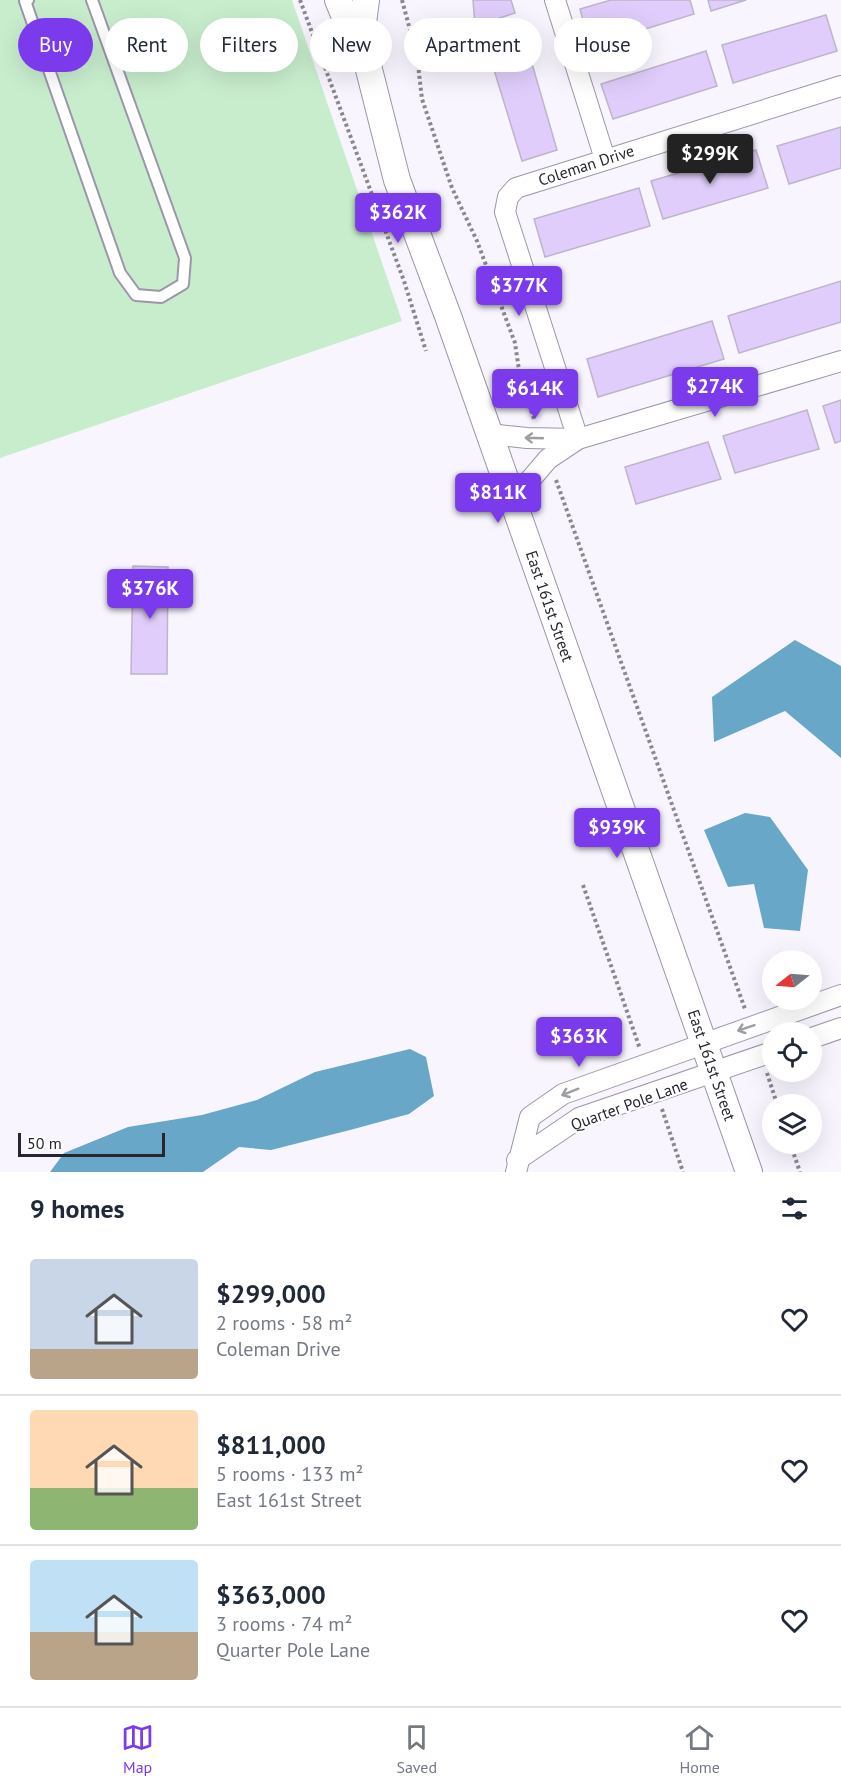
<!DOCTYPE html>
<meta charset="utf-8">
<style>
:root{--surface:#fff;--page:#f6f6f7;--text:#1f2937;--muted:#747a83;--line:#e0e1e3;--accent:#7c3aed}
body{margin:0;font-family:"PT Sans",sans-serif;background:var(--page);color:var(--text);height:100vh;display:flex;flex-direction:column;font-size:22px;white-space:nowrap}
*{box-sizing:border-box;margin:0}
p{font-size:20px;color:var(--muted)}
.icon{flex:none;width:33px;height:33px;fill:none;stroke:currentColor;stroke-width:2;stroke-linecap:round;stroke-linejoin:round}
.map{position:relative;height:1172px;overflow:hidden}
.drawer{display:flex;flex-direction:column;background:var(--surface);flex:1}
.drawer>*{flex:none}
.guide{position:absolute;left:18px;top:18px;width:806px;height:54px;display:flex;gap:12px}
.needle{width:39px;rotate:253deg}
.buttons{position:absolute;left:762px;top:950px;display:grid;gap:12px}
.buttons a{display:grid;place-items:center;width:60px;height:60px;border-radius:50%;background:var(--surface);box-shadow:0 6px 24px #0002;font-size:30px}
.scale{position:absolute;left:18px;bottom:15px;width:147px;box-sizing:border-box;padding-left:6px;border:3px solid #28252d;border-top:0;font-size:16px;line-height:21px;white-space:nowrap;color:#28252d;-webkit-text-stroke:4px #fff;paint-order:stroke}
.price{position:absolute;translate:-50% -51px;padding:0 14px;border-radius:6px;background:var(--accent);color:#fff;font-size:20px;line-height:39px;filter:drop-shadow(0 2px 3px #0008)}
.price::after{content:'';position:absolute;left:50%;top:36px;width:18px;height:14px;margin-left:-9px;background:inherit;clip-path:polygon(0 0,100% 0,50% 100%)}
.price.selected{background:#222;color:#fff}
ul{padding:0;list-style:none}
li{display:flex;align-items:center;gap:18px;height:150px;padding:0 30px}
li+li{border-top:2px solid var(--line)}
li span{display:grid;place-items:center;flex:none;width:168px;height:120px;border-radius:6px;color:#555}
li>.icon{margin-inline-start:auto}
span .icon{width:72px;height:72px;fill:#fffc;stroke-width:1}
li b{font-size:26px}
h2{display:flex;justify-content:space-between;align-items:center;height:72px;padding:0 30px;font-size:26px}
.pill{padding:0 21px;border-radius:27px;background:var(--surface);box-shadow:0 6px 24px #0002;font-size:21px;line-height:54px}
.pill.selected{background:var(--accent);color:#fff}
.tabs{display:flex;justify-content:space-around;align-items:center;height:84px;border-top:2px solid var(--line);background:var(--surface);font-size:16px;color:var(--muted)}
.tabs a{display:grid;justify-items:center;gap:3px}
.tabs .selected{color:var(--accent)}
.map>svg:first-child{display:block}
</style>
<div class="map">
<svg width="841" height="1172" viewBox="0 0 841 1172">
<rect width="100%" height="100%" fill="#f9f5fe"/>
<path fill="#c8edcd" d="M0,0H292L402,321L0,458Z"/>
<path fill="#68a7c8" d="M795,640L841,666V758L785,711L714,742L712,697Z
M745,813L770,817L808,870L800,931L764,928L754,884L728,887L704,830Z
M410,1049L426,1057L434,1096L409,1114L350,1130L271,1150L239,1147L203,1172H50L64,1153L128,1127L202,1115L257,1100L315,1072Z"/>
<path fill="#e0cdfb" stroke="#bdb5ca" stroke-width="1.5" d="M473,0H511L515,13L475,26Z
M611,0H690L694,14L590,46L580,9Z
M708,0H746L711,11Z
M826,15L837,51L733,83L722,45Z
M524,36L557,150L522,161L487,47Z
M706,51L717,86L613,119L601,84Z
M841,127V168L789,184L777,146Z
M756,150L768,188L663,219L651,181Z
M639,188L650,226L545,257L534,219Z
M841,281V322L739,353L728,316Z
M712,321L724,359L598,397L587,359Z
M841,400V441L835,443L823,406Z
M807,410L819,449L735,473L723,436Z
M708,442L721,479L636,504L625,467Z
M133,566L168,567L167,674H131Z"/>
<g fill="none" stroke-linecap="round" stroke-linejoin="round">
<g stroke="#9d95aa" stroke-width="14">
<path id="service" d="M28,0L25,1L120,273L136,295L161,297L183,284L185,258L92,0"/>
</g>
<g stroke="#9d95aa" stroke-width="22">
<path id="minor" d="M555,0L605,159
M489,434L527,438L578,439L841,361
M578,439L505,212L508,197L516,188L841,86
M513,500L548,459L578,439
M812,1038L841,1028
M517,1160L579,1118L772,1052
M516,1172L530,1117L563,1094L841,995"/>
</g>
<g stroke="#9d95aa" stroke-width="28">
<path id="tertiary" d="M338,0L343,12L361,38L397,180L448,316L749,1172
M361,38L366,0"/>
</g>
<path stroke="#8b8790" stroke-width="4" stroke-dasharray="3 3" stroke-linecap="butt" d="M300,0L404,281L426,351
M402,0L417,56L422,99L452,188L477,241L515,343L520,377L534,419
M556,480L745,1009
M583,885L640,1049
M767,1073L777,1104
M662,1109L683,1172
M790,1143L800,1172"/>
<use href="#service" stroke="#fff" stroke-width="10"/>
<use href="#minor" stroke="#fff" stroke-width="20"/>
<use href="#tertiary" stroke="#fff" stroke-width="26"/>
</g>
<defs><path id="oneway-shaft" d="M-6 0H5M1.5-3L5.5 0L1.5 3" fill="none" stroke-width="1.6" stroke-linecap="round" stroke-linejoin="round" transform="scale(1.5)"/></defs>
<g stroke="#9e9da0">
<use href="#oneway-shaft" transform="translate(534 438) rotate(-178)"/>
<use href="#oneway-shaft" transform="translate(746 1028) rotate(161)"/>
<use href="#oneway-shaft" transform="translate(570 1092) rotate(158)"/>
</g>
<g text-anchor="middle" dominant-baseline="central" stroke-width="4.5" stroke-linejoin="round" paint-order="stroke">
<g font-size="16" fill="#28252d" stroke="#fff">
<text transform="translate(586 165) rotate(-18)">Coleman Drive</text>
<text transform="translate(550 606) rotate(71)">East 161st Street</text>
<text transform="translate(712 1065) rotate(71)">East 161st Street</text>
<text transform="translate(629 1104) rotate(-20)">Quarter Pole Lane</text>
</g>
</g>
</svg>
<div class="buttons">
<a><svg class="needle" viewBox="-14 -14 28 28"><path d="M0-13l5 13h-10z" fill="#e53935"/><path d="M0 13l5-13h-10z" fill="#747a83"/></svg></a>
<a><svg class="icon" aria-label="locate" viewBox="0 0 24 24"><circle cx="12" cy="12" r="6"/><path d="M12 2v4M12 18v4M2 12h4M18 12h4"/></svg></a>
<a><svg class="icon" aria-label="layers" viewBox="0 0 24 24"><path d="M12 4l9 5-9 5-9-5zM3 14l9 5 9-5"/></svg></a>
</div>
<div class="scale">50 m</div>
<b class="price selected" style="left:710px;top:185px">$299K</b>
<b class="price" style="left:398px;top:244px">$362K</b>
<b class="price" style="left:519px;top:317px">$377K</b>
<b class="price" style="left:715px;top:418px">$274K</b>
<b class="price" style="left:535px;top:420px">$614K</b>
<b class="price" style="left:498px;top:524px">$811K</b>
<b class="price" style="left:150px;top:620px">$376K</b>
<b class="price" style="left:617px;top:859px">$939K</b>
<b class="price" style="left:579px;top:1068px">$363K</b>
<div class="guide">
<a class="pill selected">Buy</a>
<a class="pill">Rent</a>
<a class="pill">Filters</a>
<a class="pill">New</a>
<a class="pill">Apartment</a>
<a class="pill">House</a>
</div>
</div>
<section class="drawer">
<h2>9 homes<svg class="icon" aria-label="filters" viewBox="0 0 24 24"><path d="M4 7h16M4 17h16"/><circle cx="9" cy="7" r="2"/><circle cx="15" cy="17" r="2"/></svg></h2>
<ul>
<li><span style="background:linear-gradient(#c9d6e8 75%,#b9a48a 0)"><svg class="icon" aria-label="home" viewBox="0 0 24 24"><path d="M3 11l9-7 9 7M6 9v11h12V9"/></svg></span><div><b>$299,000</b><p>2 rooms · 58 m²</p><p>Coleman Drive</p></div><svg class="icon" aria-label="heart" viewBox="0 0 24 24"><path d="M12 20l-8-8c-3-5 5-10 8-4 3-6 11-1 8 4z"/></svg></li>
<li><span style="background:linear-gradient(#ffd9b3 65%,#8fb573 0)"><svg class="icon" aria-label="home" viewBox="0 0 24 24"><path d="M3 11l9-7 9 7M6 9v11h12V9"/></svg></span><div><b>$811,000</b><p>5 rooms · 133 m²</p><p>East 161st Street</p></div><svg class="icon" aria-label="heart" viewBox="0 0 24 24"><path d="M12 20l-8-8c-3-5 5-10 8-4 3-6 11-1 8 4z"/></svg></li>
<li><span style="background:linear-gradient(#bfe0f5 60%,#b9a48a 0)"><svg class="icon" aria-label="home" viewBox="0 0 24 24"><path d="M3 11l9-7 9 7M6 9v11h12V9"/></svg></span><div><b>$363,000</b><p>3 rooms · 74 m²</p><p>Quarter Pole Lane</p></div><svg class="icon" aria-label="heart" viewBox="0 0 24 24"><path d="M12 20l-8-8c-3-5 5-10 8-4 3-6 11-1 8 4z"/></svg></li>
</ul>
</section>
<nav class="tabs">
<a class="selected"><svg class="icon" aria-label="map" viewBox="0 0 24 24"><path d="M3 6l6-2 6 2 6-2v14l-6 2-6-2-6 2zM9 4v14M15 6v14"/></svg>Map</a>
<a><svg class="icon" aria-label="saved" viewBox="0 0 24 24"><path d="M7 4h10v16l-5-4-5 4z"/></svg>Saved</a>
<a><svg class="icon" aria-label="home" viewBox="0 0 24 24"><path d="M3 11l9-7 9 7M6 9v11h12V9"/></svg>Home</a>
</nav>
